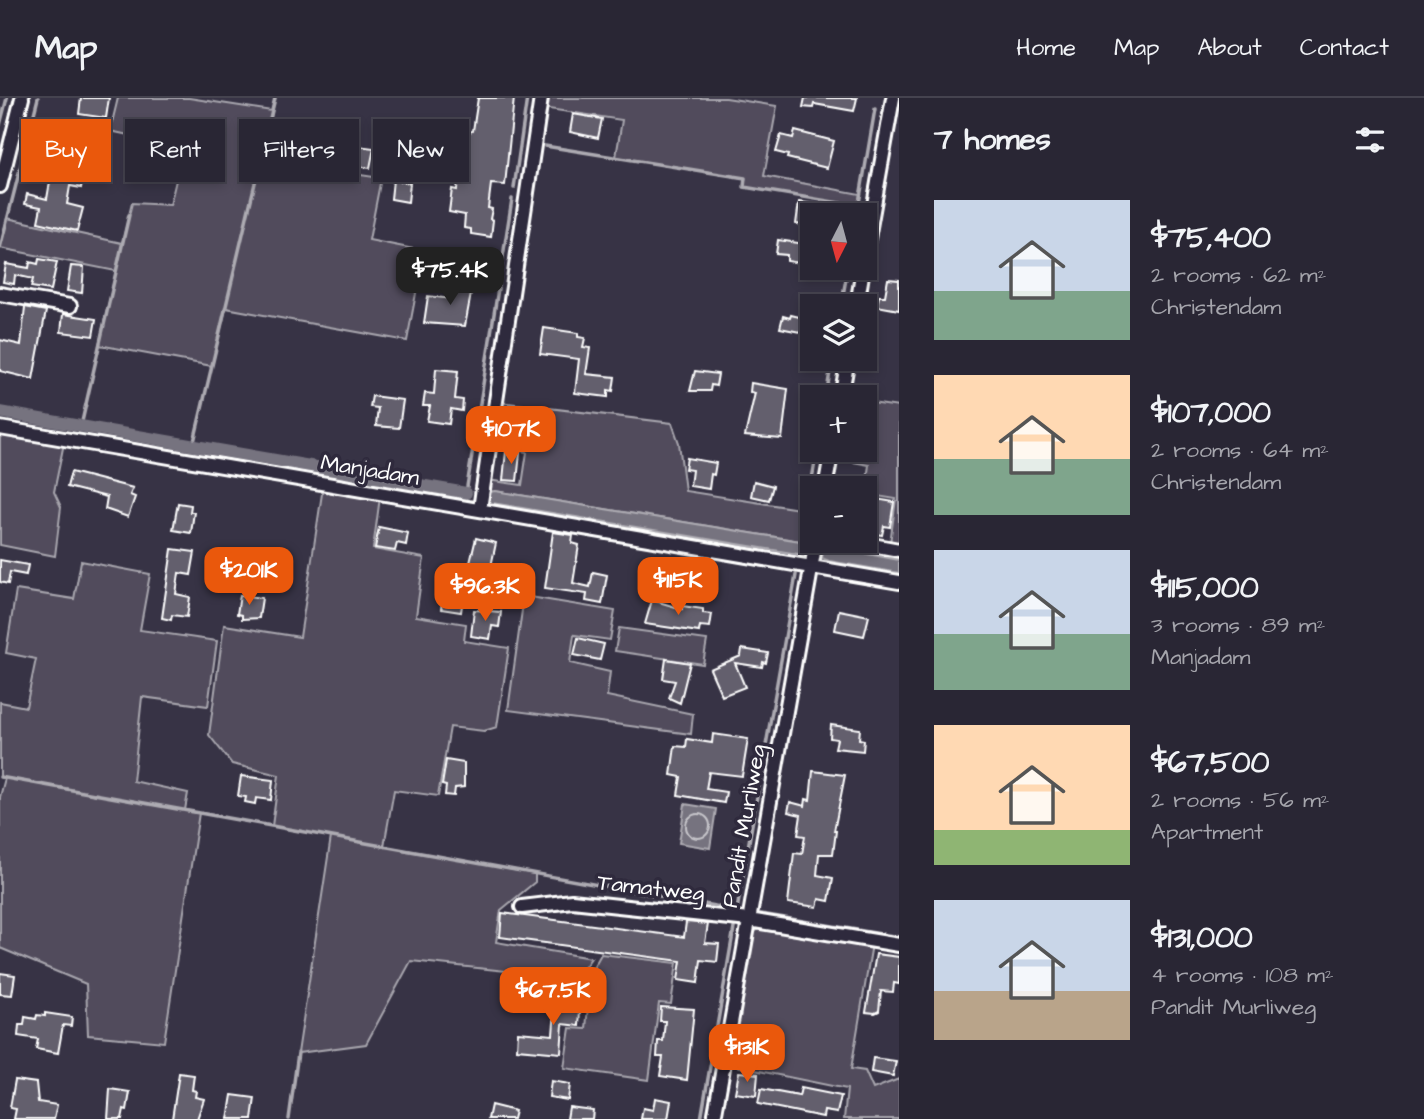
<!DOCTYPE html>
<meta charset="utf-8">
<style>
:root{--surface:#292634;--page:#312e3c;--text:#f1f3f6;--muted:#a5a5ac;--line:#45434f;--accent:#ea580c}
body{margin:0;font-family:"Architects Daughter",sans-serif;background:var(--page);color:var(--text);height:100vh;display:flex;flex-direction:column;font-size:26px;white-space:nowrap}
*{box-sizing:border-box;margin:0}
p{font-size:23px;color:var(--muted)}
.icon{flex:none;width:38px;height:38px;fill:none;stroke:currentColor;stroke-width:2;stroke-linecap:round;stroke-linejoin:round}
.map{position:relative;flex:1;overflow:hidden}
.side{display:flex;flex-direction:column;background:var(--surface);width:525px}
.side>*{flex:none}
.top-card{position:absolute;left:21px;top:21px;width:665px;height:63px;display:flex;gap:14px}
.needle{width:46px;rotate:186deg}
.fabs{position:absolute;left:800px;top:105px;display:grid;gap:14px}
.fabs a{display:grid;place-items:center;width:77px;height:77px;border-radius:0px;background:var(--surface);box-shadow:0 4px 10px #0003,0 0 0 2px var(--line);font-size:35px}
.price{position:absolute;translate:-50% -60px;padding:0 16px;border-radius:14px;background:var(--accent);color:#fff;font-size:23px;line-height:46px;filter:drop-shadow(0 2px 4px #0008)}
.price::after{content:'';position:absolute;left:50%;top:42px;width:21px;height:16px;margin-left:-10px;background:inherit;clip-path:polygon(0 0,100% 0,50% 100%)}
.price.selected{background:#222;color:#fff}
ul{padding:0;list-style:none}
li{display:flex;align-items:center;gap:21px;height:175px;padding:0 35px}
li span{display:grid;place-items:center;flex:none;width:196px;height:140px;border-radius:0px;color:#555}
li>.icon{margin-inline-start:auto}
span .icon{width:84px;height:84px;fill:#fffc;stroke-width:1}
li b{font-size:30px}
h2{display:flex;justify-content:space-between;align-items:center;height:84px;padding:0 35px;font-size:30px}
.chip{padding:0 24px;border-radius:0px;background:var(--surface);box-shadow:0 4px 10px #0003,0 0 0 2px var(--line);font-size:24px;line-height:63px}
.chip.selected{background:var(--accent);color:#fff}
header{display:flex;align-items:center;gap:42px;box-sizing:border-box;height:98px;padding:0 35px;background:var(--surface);border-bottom:2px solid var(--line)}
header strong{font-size:33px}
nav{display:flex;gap:38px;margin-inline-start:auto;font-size:24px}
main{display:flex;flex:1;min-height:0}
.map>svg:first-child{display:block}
</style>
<header>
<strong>Map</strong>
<nav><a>Home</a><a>Map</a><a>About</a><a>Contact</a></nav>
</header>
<main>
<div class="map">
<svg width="899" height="1021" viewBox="0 0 899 1021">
<rect width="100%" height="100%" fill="#373345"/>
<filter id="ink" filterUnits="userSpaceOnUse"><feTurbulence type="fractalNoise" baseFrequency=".0143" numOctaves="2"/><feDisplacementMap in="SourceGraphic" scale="14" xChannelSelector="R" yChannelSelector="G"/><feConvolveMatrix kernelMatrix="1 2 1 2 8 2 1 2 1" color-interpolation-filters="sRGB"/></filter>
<g filter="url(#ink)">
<path fill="#514c5c" stroke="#a8a6ae" stroke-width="2" fill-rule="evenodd" d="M118,0H189L272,13L270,25L347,37L340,74L381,80L369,142L424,153L407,243L226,210L212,268L99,247L116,173L0,150L7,120L122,145L132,105L170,107L184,49L110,33Z
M544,0H726L777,8L764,78L860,96L858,108L744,89V80L616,59L622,22L542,10Z
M499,304L672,325L679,345L685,393L812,413L808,456L798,461L489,409L484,404L487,382L522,387L527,354L493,349ZM495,393L800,443L804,457L493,405L488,402L490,394Z
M865,304L899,309V446L890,445L896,401L865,396L869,367L837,361L838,352H864Z
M0,333L64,345L54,394L61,409L55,458L0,447Z
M323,389L380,399L373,451L424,460L416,518L466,526L464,543L509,550L497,629L484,633L450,629L438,698L394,692L384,748L535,776V784L501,812L496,844L591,860L568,892L552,890L525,875L411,863L366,946L298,955L331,739L272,728L279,677L232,666L209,637L224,527L300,539Z
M826,443L899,456V462L830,449L829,463L899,475V480L825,467L818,459L821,447Z
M81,463L150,476L140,532L217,543L208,608L142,599L133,683L188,695L185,712L199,715L164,944L88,937L86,886L0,850V699L5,680L0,679V604L26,609L36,561L6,555L16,492L74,501Z
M524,498L615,513L610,542L574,537L570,565L610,574L607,598L693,616L691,636L508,612Z
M619,530L707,542L703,566L615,553Z
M760,829L872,846L851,971L865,973L873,991L899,981V1021H844L847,991L730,967L752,837Z
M601,856L677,865L671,906L659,905L649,982L564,970L570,930L586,931L591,874Z"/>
<path fill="#76737f" stroke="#adabb2" stroke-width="2" d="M495,393L800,443L806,448L804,457L492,405L488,402L490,394Z
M830,449L899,462V475L829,463L822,460L824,450Z
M685,706L716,711L710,750L679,745Z"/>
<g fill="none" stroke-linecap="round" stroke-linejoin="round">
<path stroke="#c8c7cc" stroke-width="2" d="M686 728a12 12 0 1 1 24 0a12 12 0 1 1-24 0Z"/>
<path stroke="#adabb2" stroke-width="3.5" d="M0,27L7,0
M545,48L745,80L744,89L858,108
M514,90L527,0
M857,117L875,11
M0,150L38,0
M841,208L848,170
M826,299L832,261
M81,328L129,117
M193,348L275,0
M466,395L512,101
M801,446L817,352
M0,679L737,812L796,477
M761,816L899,839
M289,1021L298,955
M701,1021L734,830"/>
<path stroke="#76737f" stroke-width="12" d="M0,314L466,395"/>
</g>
<path fill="#635f6d" stroke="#fff" stroke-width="2" d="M81,0H109L106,20L79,16Z
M478,0H514L505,87L491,86L488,110L492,111L490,121L493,122L491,139L471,136V131L464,130L465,117L449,114L452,91L457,92L463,35L473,33Z
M805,0H857L854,13L814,6L813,10L803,9Z
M573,16L602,21L598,40L570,34Z
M795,33L834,43L827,70L787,60L788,57L776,54L781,37L793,40Z
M64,35L88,38L86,53L62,50Z
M423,35L445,38L441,75L415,72Z
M350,47L374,50L370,70L347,67Z
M53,66L84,71L81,90L70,88L67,106L83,110L77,133L38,124L41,109L25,106L27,96L47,101Z
M393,82L410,85L408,104L391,101Z
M799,104L817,106L812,128L796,126Z
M778,142L812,147V178L800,177L801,165L787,163V157L776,156Z
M39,161L57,164L51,192L31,189L33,181L15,177L14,186L3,184L6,166L29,170L30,164L38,166Z
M71,168L84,169L82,195L67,193Z
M888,181L899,182V212L877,208L879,198H885Z
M455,182L473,185L465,228L424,225L428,198L452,201Z
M25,209L46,213L33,281L0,273V242L21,247Z
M63,216L96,221L93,238L61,234Z
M791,217L812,222L810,236L780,230L783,218L790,220Z
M544,230L578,235V239L585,240L583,249L590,250L586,276L615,279L613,293L608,292V299L575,295L579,261L540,256Z
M436,271L458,273L455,301L463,302L462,313L451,311L449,326L427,323L430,308H423L425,295L434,296Z
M695,273L718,276L716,288L711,287L710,293H690Z
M751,285L788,291L782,341L745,338L755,295L750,294Z
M372,298L403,302L399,330L376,328L378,310L370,309Z
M506,353L520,355L517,383L503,382Z
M687,360L716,365L714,377L711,376L709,391L690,388L692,372L685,371Z
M71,374L133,390L130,397L135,399L128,419L105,411L107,399L67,389Z
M754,383L773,388L769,402L751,398Z
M870,400L894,404L890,429L884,428L882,437L864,434Z
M178,405L191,407L190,414H194L191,435L173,432Z
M379,429L408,435L406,447L397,445L395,453L375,450Z
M553,434L573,437L572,445L579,447L573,485L590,489L593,474L607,477L602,506L586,503L587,496L545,490Z
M476,440L496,445L490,473L469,469Z
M172,451L195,454L191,477L179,475L176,496L190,499L187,519L172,517L171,522L162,520Z
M0,462L28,467L26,477L10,474L8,486L0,484Z
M240,497L262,500L259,520L242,521V517L237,516Z
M443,498L463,501L461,514L441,511Z
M652,502L682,511V508L703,511V515L712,516L710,529L700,528L699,534L645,526Z
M474,512L501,514L499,529L492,528L490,541L471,538Z
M839,512L869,518L864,538L835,532Z
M578,540L604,546L600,562L574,557Z
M742,551L768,555L766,565L763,564L762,569L735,565L745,589L722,598L710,571L741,558Z
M666,561L690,565L680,605L669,600L675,583L663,581Z
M831,627L860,631L859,641L864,642L863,653L835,650L837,641L830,640Z
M713,636L748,641L742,678L709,674L706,691L726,694L724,705L678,697L681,679L671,677L675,648L686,649L687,641L712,645Z
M446,662L464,665V689L455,690L454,698L445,697L446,688L442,687Z
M813,673L845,677L834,733H836L833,756H819L817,777L833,780L829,803L819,801L817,809L788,805L794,755L802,756L805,738L798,737L801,717L788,714L790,704L805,708L806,701L810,702Z
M241,678L273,682L271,702L256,700L255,706L245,704L246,699L238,698Z
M502,815L684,839L686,824L708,826L705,845L719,846L717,864L701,862L698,885L678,882L681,863L500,839Z
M876,856L899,859V886L894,885L893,894L881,893L879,913L875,915L866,914Z
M0,875L15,877L12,897L0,896Z
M556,898L581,899L579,928L563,926L561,955L517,951L518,934L553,937Z
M661,909L694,911L687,982L660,978L663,959H657L658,943H663L665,923H660Z
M45,915L72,919L71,928L63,927L58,955L36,951L38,941L18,938L19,927H24L25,919L36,921L37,917L45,918Z
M873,960L896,963L893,978L871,974Z
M739,974L758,976L756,998L735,995Z
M179,975L194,977L192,992L196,993L195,999L204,1001L197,1021H172Z
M15,982L36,985L38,1004L57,1007L54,1021H14L16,1011L10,1010Z
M551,983L570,986L568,1002L549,999Z
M801,990L841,998L837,1015L824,1013L823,1019L758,1006L761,991L799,998Z
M110,991L130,994L127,1012L124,1011L122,1021H108Z
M232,997L255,1000L252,1021H228Z
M655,1000L671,1003L668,1021H641L643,1010L653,1012Z
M491,1007L515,1013L513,1021H488Z
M569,1009L593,1012L592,1021H567Z"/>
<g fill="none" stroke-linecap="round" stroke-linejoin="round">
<g stroke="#fff" stroke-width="18">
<path id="minor" d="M0,88L22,0
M864,163L893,0
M0,196L70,208
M857,208L863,170
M841,299L848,261
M0,330L899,484
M825,390L832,352
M480,411L541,0
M851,443L899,452
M522,809L572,803L749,822L899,847
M714,1021L816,443"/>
</g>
<use href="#minor" stroke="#2f2a3d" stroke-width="12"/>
</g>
</g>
<g text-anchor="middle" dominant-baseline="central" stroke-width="7" stroke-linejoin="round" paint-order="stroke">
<g font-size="23" fill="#fff" stroke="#2f2a3d">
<text transform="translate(370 372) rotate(9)">Manjadam</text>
<text transform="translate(744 728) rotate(-80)">Pandit Murliweg</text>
<text transform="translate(651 790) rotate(6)">Tamatweg</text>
</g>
</g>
</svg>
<div class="fabs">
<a><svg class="needle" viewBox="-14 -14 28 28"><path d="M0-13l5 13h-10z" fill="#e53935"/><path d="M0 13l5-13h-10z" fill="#a5a5ac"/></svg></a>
<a><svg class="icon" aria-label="layers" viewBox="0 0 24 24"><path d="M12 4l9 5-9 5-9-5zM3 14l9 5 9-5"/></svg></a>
<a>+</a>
<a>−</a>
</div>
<b class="price selected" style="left:450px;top:209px">$75.4K</b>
<b class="price" style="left:511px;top:368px">$107K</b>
<b class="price" style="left:249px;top:509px">$201K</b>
<b class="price" style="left:678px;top:519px">$115K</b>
<b class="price" style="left:485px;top:525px">$96.3K</b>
<b class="price" style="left:553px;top:929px">$67.5K</b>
<b class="price" style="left:747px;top:986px">$131K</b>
<div class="top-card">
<a class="chip selected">Buy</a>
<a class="chip">Rent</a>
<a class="chip">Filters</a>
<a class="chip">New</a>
</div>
</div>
<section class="side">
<h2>7 homes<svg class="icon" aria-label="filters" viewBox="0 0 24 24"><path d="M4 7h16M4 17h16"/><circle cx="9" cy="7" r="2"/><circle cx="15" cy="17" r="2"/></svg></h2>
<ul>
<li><span style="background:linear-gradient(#c9d6e8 65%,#7fa58c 0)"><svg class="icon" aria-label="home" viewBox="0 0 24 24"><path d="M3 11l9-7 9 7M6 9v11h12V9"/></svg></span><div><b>$75,400</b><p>2 rooms · 62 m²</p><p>Christendam</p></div></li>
<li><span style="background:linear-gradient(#ffd9b3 60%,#7fa58c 0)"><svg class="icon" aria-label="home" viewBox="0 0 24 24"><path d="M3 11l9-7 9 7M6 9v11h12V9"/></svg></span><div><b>$107,000</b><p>2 rooms · 64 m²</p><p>Christendam</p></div></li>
<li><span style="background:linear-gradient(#c9d6e8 60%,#7fa58c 0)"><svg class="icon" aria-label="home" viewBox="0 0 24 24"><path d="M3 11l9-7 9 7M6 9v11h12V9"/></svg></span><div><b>$115,000</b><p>3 rooms · 89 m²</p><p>Manjadam</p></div></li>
<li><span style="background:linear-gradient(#ffd9b3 75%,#8fb573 0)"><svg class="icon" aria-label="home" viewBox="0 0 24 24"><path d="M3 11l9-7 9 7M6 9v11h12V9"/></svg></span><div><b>$67,500</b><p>2 rooms · 56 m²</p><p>Apartment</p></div></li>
<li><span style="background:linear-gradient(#c9d6e8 65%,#b9a48a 0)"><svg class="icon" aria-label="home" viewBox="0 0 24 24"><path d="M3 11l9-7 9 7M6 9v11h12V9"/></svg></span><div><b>$131,000</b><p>4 rooms · 108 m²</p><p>Pandit Murliweg</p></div></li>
</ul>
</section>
</main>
